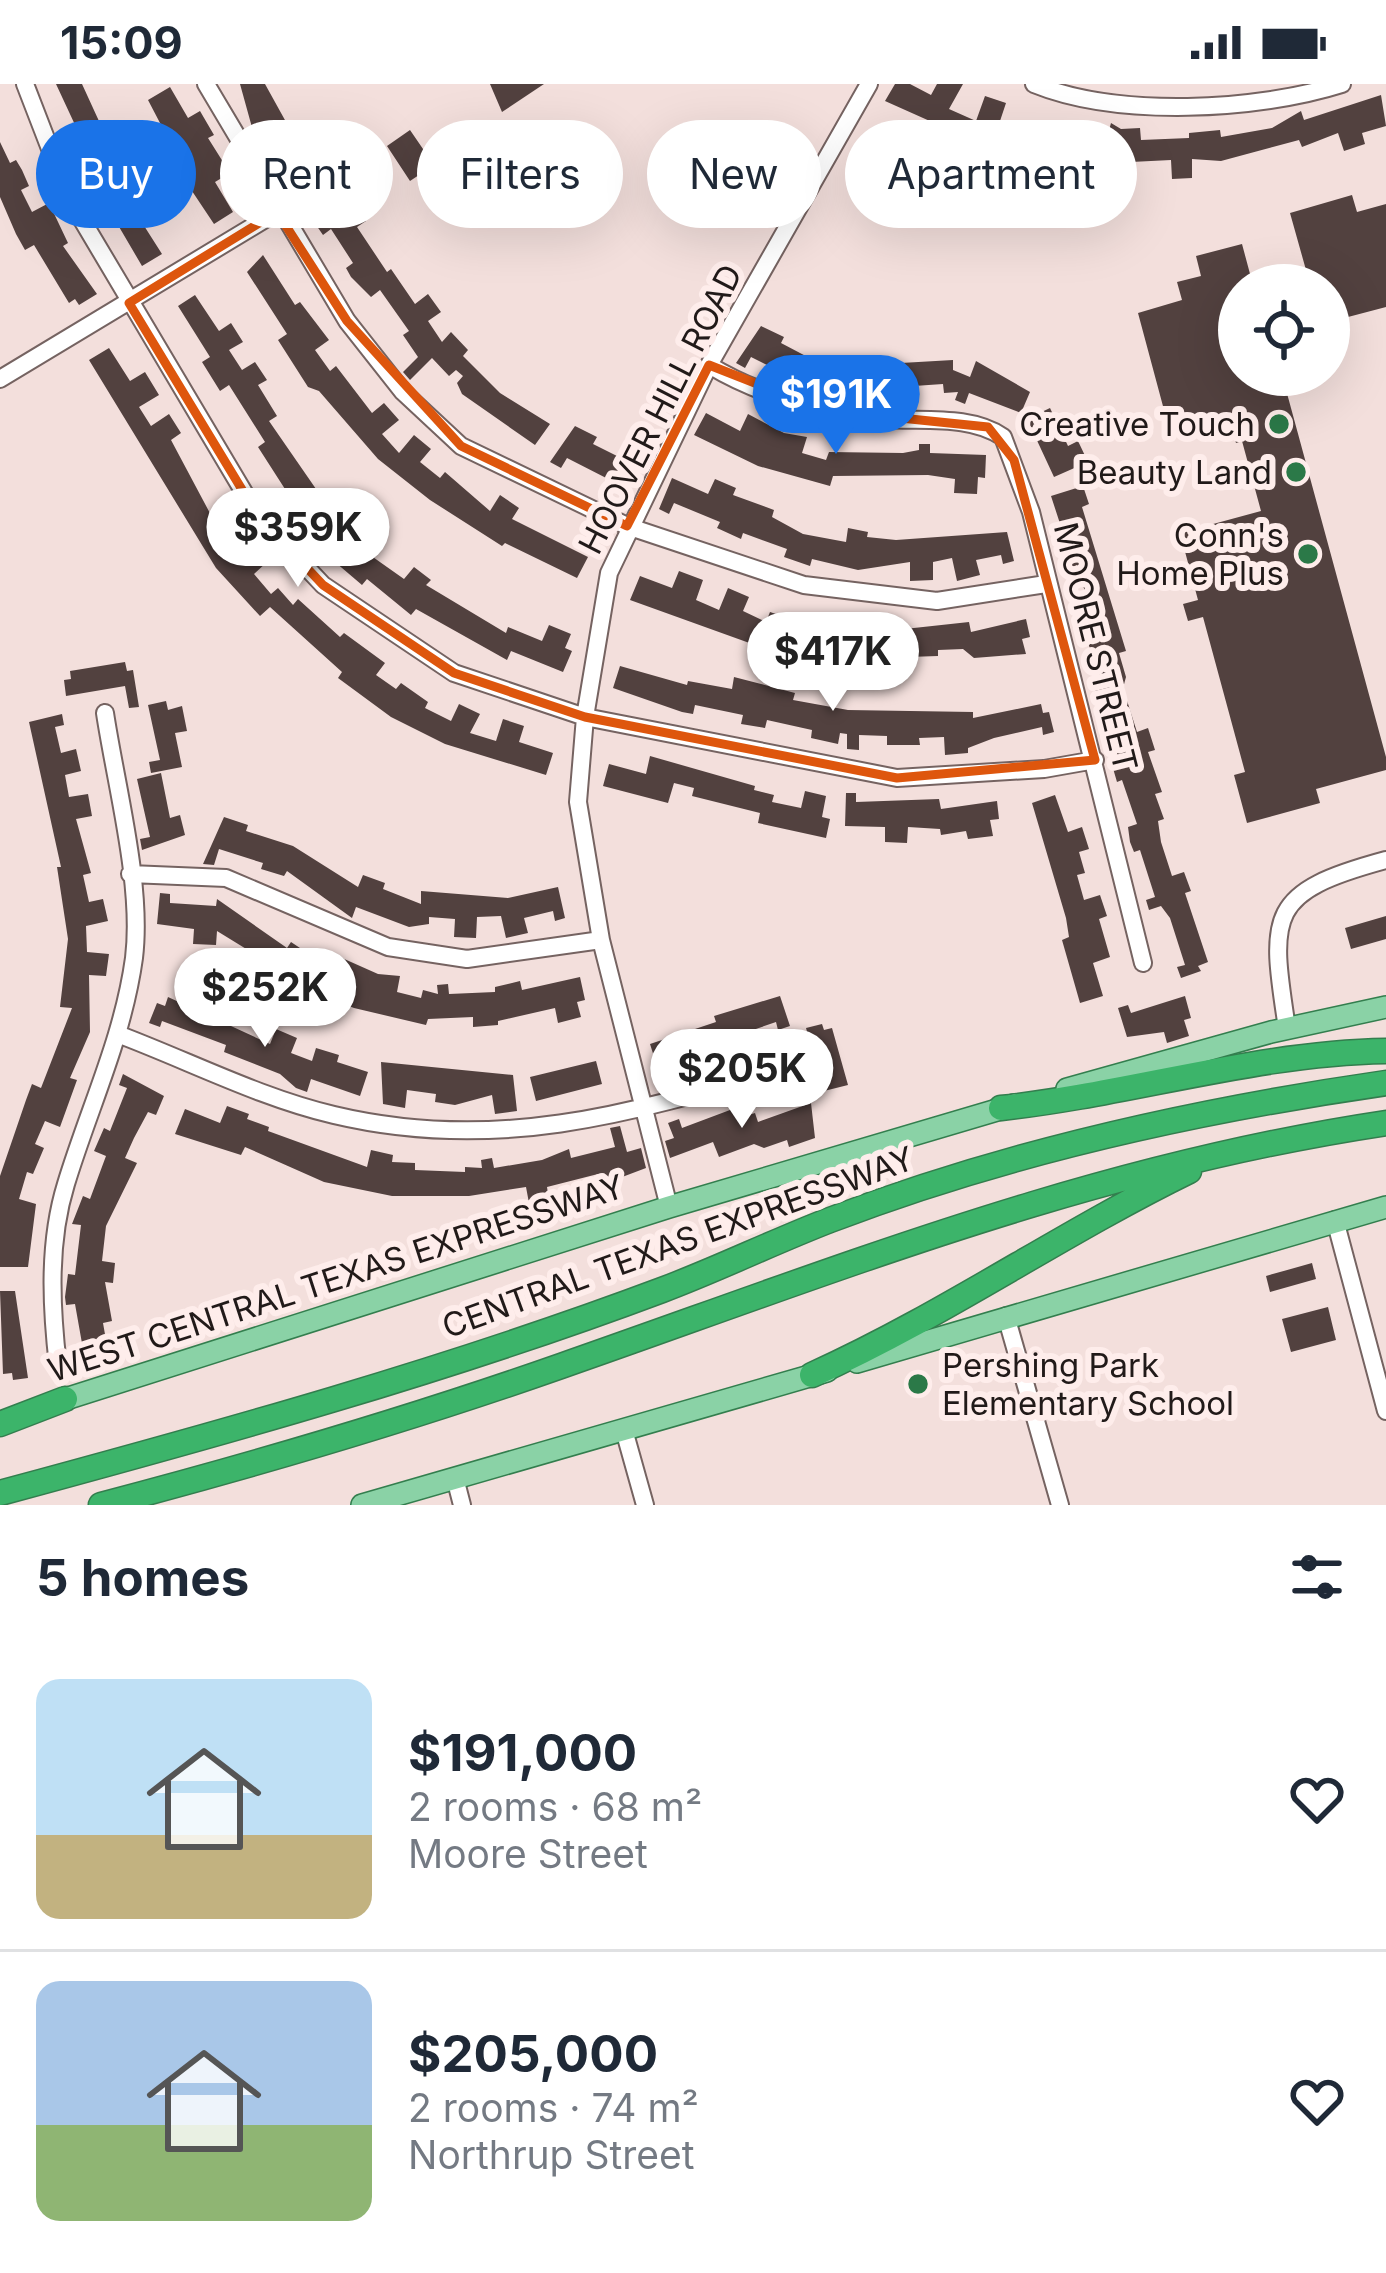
<!DOCTYPE html>
<meta charset="utf-8">
<style>
:root{--surface:#fff;--page:#f6f6f7;--text:#1f2937;--muted:#747a83;--line:#e0e1e3;--accent:#1a73e8}
body{margin:0;font-family:Inter,sans-serif;background:var(--page);color:var(--text);height:100vh;display:flex;flex-direction:column;font-size:45px;white-space:nowrap}
*{box-sizing:border-box;margin:0}
p{font-size:39px;color:var(--muted)}
.icon{flex:none;width:66px;height:66px;fill:none;stroke:currentColor;stroke-width:2;stroke-linecap:round;stroke-linejoin:round}
.map{position:relative;height:1421px;overflow:hidden}
.sheet{display:flex;flex-direction:column;background:var(--surface);flex:1}
.sheet>*{flex:none}
.top-card{position:absolute;left:36px;top:36px;width:1314px;height:108px;display:flex;gap:24px}
.fabs{position:absolute;left:1218px;top:180px;display:grid;gap:24px}
.fabs a{display:grid;place-items:center;width:132px;height:132px;border-radius:50%;background:var(--surface);box-shadow:0 12px 48px #0002;font-size:60px}
.price{position:absolute;translate:-50% -102px;padding:0 27px;border-radius:42px;background:#fff;color:#222;font-size:39px;line-height:78px;filter:drop-shadow(0 3px 6px #0008)}
.price::after{content:'';position:absolute;left:50%;top:72px;width:36px;height:27px;margin-left:-18px;background:inherit;clip-path:polygon(0 0,100% 0,50% 100%)}
.price.active{background:var(--accent);color:#fff}
ul{padding:0;list-style:none}
li{display:flex;align-items:center;gap:36px;height:300px;padding:0 36px}
li+li{border-top:3px solid var(--line)}
li span{display:grid;place-items:center;flex:none;width:336px;height:240px;border-radius:24px;color:#555}
li>.icon{margin-inline-start:auto}
span .icon{width:144px;height:144px;fill:#fffc;stroke-width:1}
li b{font-size:51px}
h2{display:flex;justify-content:space-between;align-items:center;height:144px;padding:0 36px;font-size:51px}
.tag{padding:0 42px;border-radius:54px;background:var(--surface);box-shadow:0 12px 48px #0002;font-size:42px;line-height:108px}
.tag.active{background:var(--accent);color:#fff}
.status{display:flex;justify-content:space-between;align-items:center;height:84px;padding:0 60px;background:var(--surface);direction:ltr}
.status svg{height:33px;fill:currentColor}
.map>svg:first-child{display:block}
</style>
<div class="status"><b>15:09</b><svg viewBox="0 0 49 12"><path d="M0 12V9h3v3zM5 12V6h3v6zM10 12V3h3v9zM15 12V0h3v12zM26 1h20v11H26zM47 4h2v5h-2z"/></svg></div>
<div class="map">
<svg width="1386" height="1421" viewBox="0 0 1386 1421">
<rect width="100%" height="100%" fill="#f3dfdc"/>
<path fill="#52413f" d="M56,0H82L120,83L133,76L143,94L131,100L150,131L141,137L162,170L142,182L101,112L108,108L85,67L80,70L69,47L76,43Z
M240,0H265L296,56L308,49L320,69L307,77L310,81L293,92L261,42L253,47Z
M490,0H544L502,28Z
M895,0H910L931,11L937,0H963L949,25L976,37L985,12L1006,19L1000,37L1046,54L1049,39L1108,50L1111,39L1121,45L1140,44L1141,56L1189,54V49L1220,46L1221,53L1272,44L1301,27L1304,36L1381,11L1386,42L1362,49L1365,60L1344,67L1338,49L1302,63L1299,56L1221,77L1192,75V94L1172,95L1171,76L1131,78L1130,69L1109,65L1106,84L1081,79L1083,70L1033,61L1028,72L981,55L979,59L885,17Z
M170,3L188,34L200,27L214,51L208,54L230,89L215,98L233,128L214,140L178,86L183,83L148,16Z
M709,45L741,63L700,133L668,115Z
M410,46L434,81L410,97L387,62Z
M0,58L10,79L16,76L22,86L29,102L21,106L32,128L49,119L68,159L63,162L97,210L79,221L75,215L69,219L34,161L25,166L16,150L0,113Z
M1352,111L1357,128L1386,120V223L1329,238V201L1264,198L1306,186L1290,129Z
M355,119L366,137L357,143L387,188L391,185L415,220L428,210L441,228L428,237L442,258L451,248L468,266L463,272L500,309L550,340L535,361L462,310L457,299L463,292L456,286L449,292L432,274L410,296L403,288L418,273L403,251L409,247L380,206L371,213L351,193L346,184L353,179L331,145L323,151L314,138L337,123L341,129Z
M1242,160L1253,201H1239V291H1282L1386,673V686L1316,705L1320,719L1247,739L1234,691L1245,688L1203,533L1188,537L1183,520L1198,516L1180,449L1261,427L1242,357L1236,359L1229,336L1171,352L1138,229L1182,216L1177,198L1201,192L1196,172Z
M263,171L295,221L300,218L329,256L315,266L330,287L336,282L372,329L384,319L399,336L382,350L399,369L414,351L431,365L420,378L440,394L445,388L490,427L500,411L519,424L512,435L588,473L577,494L505,459L502,462L430,416L378,375L319,307L308,303L278,256L287,250L247,188Z
M195,211L219,247L231,239L243,258L229,266L242,286L255,278L267,296L258,301L277,332L269,337L325,418L330,413L344,429L337,436L370,471L404,495L414,483L431,496L426,501L506,549L508,543L542,557L549,541L571,550L565,564L572,567L563,588L511,567L507,576L416,525L411,531L367,495L362,501L335,478L340,473L301,430L258,363L265,358L229,301L220,307L202,278L210,273L178,222Z
M761,242L784,253L781,259L819,279L855,285L858,272L901,279L953,276V286L970,293L976,277L1030,308L1021,329L969,309L965,320L955,316L958,308L944,309L943,300L914,302L915,317L874,320L867,318L869,310L819,302L814,310L789,300L793,294L751,273L745,284L736,279Z
M109,264L130,297L145,288L159,311L139,323L151,342L169,330L181,349L171,356L212,433L226,423L238,442L220,454L235,476L253,461L267,478L254,490L271,510L278,504L293,521L298,515L340,553L344,549L385,579L376,591L396,605L401,599L428,618L425,624L451,637L459,620L480,630L470,649L496,657L503,635L524,642L519,658L553,669L546,691L445,660L391,633L338,594L342,588L270,523L260,532L216,484L89,276Z
M1050,324L1068,362L1078,357L1088,378L1054,393L1027,335Z
M706,329L740,347L748,330L784,349L807,353L802,369L826,376L829,368L903,369L919,366V360H930V369L986,371L985,394L978,393L977,410L954,409L955,395L928,391L833,392L830,402L758,382L694,351Z
M575,342L597,353L593,360L625,376L614,398L567,374L561,384L550,378Z
M672,394L708,410L715,395L736,404L733,411L774,426L772,433L803,450L846,458L848,444L868,448L867,453L896,456L1007,448L1014,477L1003,480L1001,471L976,476L980,491L957,497L952,474L933,478V496L910,497V478L858,486L812,475L810,482L784,473L787,465L743,449L741,455L717,444L720,438L674,419L669,430L659,425Z
M1083,402L1089,420L1082,423L1126,567L1119,569L1126,593L1123,604L1137,648L1148,644L1155,666L1148,668L1162,708L1155,710L1164,735L1158,737L1161,758L1172,792L1184,788L1191,807L1185,809L1208,878L1198,882L1201,887L1181,894L1177,883L1185,881L1170,834L1161,822L1149,826L1146,816L1155,813L1140,766L1134,768L1130,758L1128,743L1137,740L1122,696L1117,698L1110,674L1118,672L1091,598L1099,595L1084,545L1089,544L1085,530L1091,528L1077,481L1072,483L1068,469L1060,472L1056,462L1066,458L1051,412Z
M679,487L703,496L696,516L719,526L728,504L749,513L743,527L766,538L770,528L803,539L801,546L829,553L833,535L855,540L850,562L858,563L854,582L766,565L630,516L640,492L672,504Z
M1026,535L1030,553L1022,555L1026,570L974,574L963,565L938,566V572L878,574L877,548L969,538L971,548Z
M125,578L127,587L133,586L139,623L129,624L125,602L66,612L64,596L71,595L70,587Z
M620,582L687,601L688,597L732,605L734,593L795,609L793,616L848,626L973,628V634L1041,620L1043,629L1049,628L1054,648L1043,651L1042,643L994,654L968,664V669L945,671L944,653L919,654L920,661H887V652L859,651V666L847,665V650L840,649L838,660L811,654L812,646L767,636L765,644L741,640L743,631L695,621L693,630L682,628L613,604Z
M166,617L168,626L182,622L187,647L175,649L182,683L151,689L149,678L160,676L148,621Z
M62,630L64,641L55,643L61,669L76,665L81,687L65,691L69,713L88,710L92,732L76,735L91,789L83,791L89,818L103,815L108,837L86,842L87,868L109,870L106,892L89,891L90,948L70,994L77,996L60,1043L45,1037L35,1060L44,1064L33,1090L27,1088L19,1115L36,1120L28,1183H0V1092L26,1016L32,1000L41,1004L72,924L60,923L68,855L57,783H61L29,638Z
M650,672L755,702L754,706L774,711L772,718L801,724L805,707L826,712L822,733L830,735L826,754L758,739L760,729L692,712L694,704L674,699L668,719L603,702L609,680L646,690Z
M161,689L170,734L180,731L185,751L142,766L140,755L150,753L137,695Z
M846,709H856V718L939,715L941,725L997,717L999,735L990,736L993,752L968,755L966,747L941,751L940,745L908,743L907,759L885,758V743L845,742Z
M1055,711L1068,748L1082,743L1089,765L1079,768L1085,789L1077,791L1084,816L1100,811L1107,832L1099,835L1110,873L1093,879L1103,912L1080,919L1062,856L1069,853L1066,834L1032,719Z
M224,733L248,741L246,747L293,762L358,803L363,791L385,799L383,805L421,820V807L508,814L558,803L565,834L555,837L553,827L524,834L528,849L506,854L501,832L477,833L476,854L454,853L455,835L429,833V840L409,843L356,823L352,834L287,787L284,792L261,785L263,779L219,765L214,781L203,780Z
M160,809L170,810V819L216,822L217,815L287,864L291,858L300,864L312,873L309,879L334,891L342,874L378,890L400,892L397,908L421,914L423,906L438,910L437,901L448,900L449,910L495,908V903L520,897L522,906L580,893L585,916L577,918L581,933L558,939L555,924L498,937V941L473,943V933L428,935L426,941L354,924L289,898L292,893L217,847L216,861L193,860L194,845L157,840Z
M1386,832V855L1351,865L1345,844Z
M780,912L790,942L778,946L776,938L750,947L755,961L696,988L689,970L657,982L650,960L716,938L714,932Z
M1185,912L1191,934L1184,936L1189,952L1167,959L1164,948L1127,953L1118,924L1128,921L1131,929Z
M168,913L270,960L276,945L297,954L291,969L312,977L316,964L339,971L337,978L368,988L360,1012L311,995L307,1008L296,1004L280,990L224,968L226,961L162,937L160,943L149,939L157,919L165,922Z
M822,940L824,946L832,944L848,1001L824,1007L806,944Z
M596,977L602,1000L536,1017L530,993Z
M381,978L513,991L517,1027L495,1030L492,1011L455,1021L435,1018L436,1010L407,1006L405,1024L383,1020Z
M123,990L164,1012L156,1031L148,1028L134,1054L125,1074L137,1079L106,1142L102,1177L115,1179L113,1199L105,1198L112,1237L103,1239L109,1273L75,1279L73,1267L83,1265L75,1220L66,1221L65,1213L68,1190L75,1191L81,1141L72,1140L83,1112L90,1115L106,1072L94,1067L104,1044L110,1047L127,1004L119,1001Z
M811,1019L815,1054L789,1063L787,1056L764,1064L754,1060L719,1073L713,1058L670,1074L665,1057L674,1054L668,1039L679,1035L682,1044L738,1023L742,1033L755,1029L758,1038Z
M227,1022L249,1030L247,1035L269,1043L268,1047L367,1083L371,1066L393,1071L392,1078L415,1079V1086L465,1088V1083L482,1084L481,1076L492,1074L494,1084L542,1076L569,1065L571,1074L615,1063L610,1044L620,1042L627,1068L641,1064L646,1084L601,1101L598,1090L547,1103L549,1116L529,1119L526,1103L469,1112H392L324,1098L245,1063L241,1071L175,1050L185,1025L220,1039Z
M1312,1179L1316,1195L1270,1208L1266,1192Z
M0,1207H15L28,1294L13,1296L12,1289L3,1290Z
M1328,1223L1336,1256L1291,1268L1282,1235Z"/>
<g fill="none" stroke-linecap="round" stroke-linejoin="round">
<g stroke="#756361" stroke-width="20">
<path id="minor" d="M25,0L69,114L258,432L323,501L454,589L585,633L897,694L1044,685L1095,676
M206,0L347,237L403,308L461,362L627,442L804,501L937,517L1046,500
M1034,0C1118,34 1257,27 1342,0
M709,281C760,312 817,326 876,334C917,339 968,329 1003,353L1031,428L1143,879
M0,295L277,128
M130,790L226,794L388,863L467,875L601,856
M1287,944C1269,829 1268,808 1386,776
M120,951C189,977 261,1014 334,1031C494,1069 628,1031 781,985
M669,1123L601,856L578,718L585,633L609,489L709,281L869,0
M1335,1136L1386,1327
M1006,1232L1060,1421
M58,1282C51,1222 48,1158 66,1100C89,1024 123,954 134,874C143,801 116,702 105,629
M624,1346L645,1421
M455,1394L462,1421"/>
</g>
<g stroke="#337e4e" stroke-width="24">
<path id="major" d="M1067,1005L1271,948L1386,923
M857,1278L1386,1123
M53,1319L669,1123L1014,1021
M362,1421L827,1287"/>
</g>
<g stroke="#337e4e" stroke-width="27">
<path id="highway" d="M1001,1024C1130,1010 1256,969 1386,967
M812,1291C943,1232 1060,1150 1189,1087
M0,1340L65,1315
M0,1409C222,1349 446,1287 662,1206C718,1185 773,1158 830,1136C1007,1068 1199,1026 1386,999
M101,1421C257,1380 410,1335 561,1282C839,1185 1092,1083 1386,1039"/>
</g>
<use href="#minor" stroke="#fff" stroke-width="16"/>
<use href="#major" stroke="#8ad2a6" stroke-width="21"/>
<use href="#highway" stroke="#3cb46a" stroke-width="24"/>
</g>
<path fill="none" stroke="#de560d" stroke-width="9" stroke-linejoin="round" d="M277,128L347,237L461,362L627,442L709,281L823,326L988,343L1014,376L1095,676L897,694L585,633L454,589L323,501L258,432L129,219Z"/>
<g fill="#2b7948" stroke="#feedeb" stroke-width="4.5">
<circle cx="1279" cy="340" r="12"/>
<circle cx="1296" cy="388" r="12"/>
<circle cx="1308" cy="470" r="12"/>
<circle cx="918" cy="1300" r="12"/>
</g>
<g text-anchor="middle" dominant-baseline="central" stroke-width="12" stroke-linejoin="round" paint-order="stroke">
<g font-size="33" fill="#211a19" stroke="#feedeb">
<text transform="translate(660 325) rotate(-63)">HOOVER HILL ROAD</text>
<text transform="translate(1096 563) rotate(76)">MOORE STREET</text>
<text transform="translate(678 1158) rotate(-20)">CENTRAL TEXAS EXPRESSWAY</text>
<text transform="translate(336 1194) rotate(-18)">WEST CENTRAL TEXAS EXPRESSWAY</text>
</g>
<g font-size="33" fill="#211a19" stroke="#feedeb" text-anchor="end">
<text x="1255" y="340">Creative Touch</text>
<text x="1272" y="388">Beauty Land</text>
<text x="1284" y="451">Conn's<tspan x="1284" dy="38">Home Plus</tspan></text>
<text x="942" y="1281" text-anchor="start">Pershing Park<tspan x="942" dy="38">Elementary School</tspan></text>
</g>
</g>
</svg>
<div class="fabs">
<a><svg class="icon" aria-label="locate" viewBox="0 0 24 24"><circle cx="12" cy="12" r="6"/><path d="M12 2v4M12 18v4M2 12h4M18 12h4"/></svg></a>
</div>
<b class="price active" style="left:836px;top:373px">$191K</b>
<b class="price" style="left:298px;top:506px">$359K</b>
<b class="price" style="left:833px;top:630px">$417K</b>
<b class="price" style="left:265px;top:966px">$252K</b>
<b class="price" style="left:742px;top:1047px">$205K</b>
<div class="top-card">
<a class="tag active">Buy</a>
<a class="tag">Rent</a>
<a class="tag">Filters</a>
<a class="tag">New</a>
<a class="tag">Apartment</a>
</div>
</div>
<section class="sheet">
<h2>5 homes<svg class="icon" aria-label="filters" viewBox="0 0 24 24"><path d="M4 7h16M4 17h16"/><circle cx="9" cy="7" r="2"/><circle cx="15" cy="17" r="2"/></svg></h2>
<ul>
<li><span style="background:linear-gradient(#bfe0f5 65%,#c2b280 0)"><svg class="icon" aria-label="home" viewBox="0 0 24 24"><path d="M3 11l9-7 9 7M6 9v11h12V9"/></svg></span><div><b>$191,000</b><p>2 rooms · 68 m²</p><p>Moore Street</p></div><svg class="icon" aria-label="heart" viewBox="0 0 24 24"><path d="M12 20l-8-8c-3-5 5-10 8-4 3-6 11-1 8 4z"/></svg></li>
<li><span style="background:linear-gradient(#a9c7e8 60%,#8fb573 0)"><svg class="icon" aria-label="home" viewBox="0 0 24 24"><path d="M3 11l9-7 9 7M6 9v11h12V9"/></svg></span><div><b>$205,000</b><p>2 rooms · 74 m²</p><p>Northrup Street</p></div><svg class="icon" aria-label="heart" viewBox="0 0 24 24"><path d="M12 20l-8-8c-3-5 5-10 8-4 3-6 11-1 8 4z"/></svg></li>
</ul>
</section>
